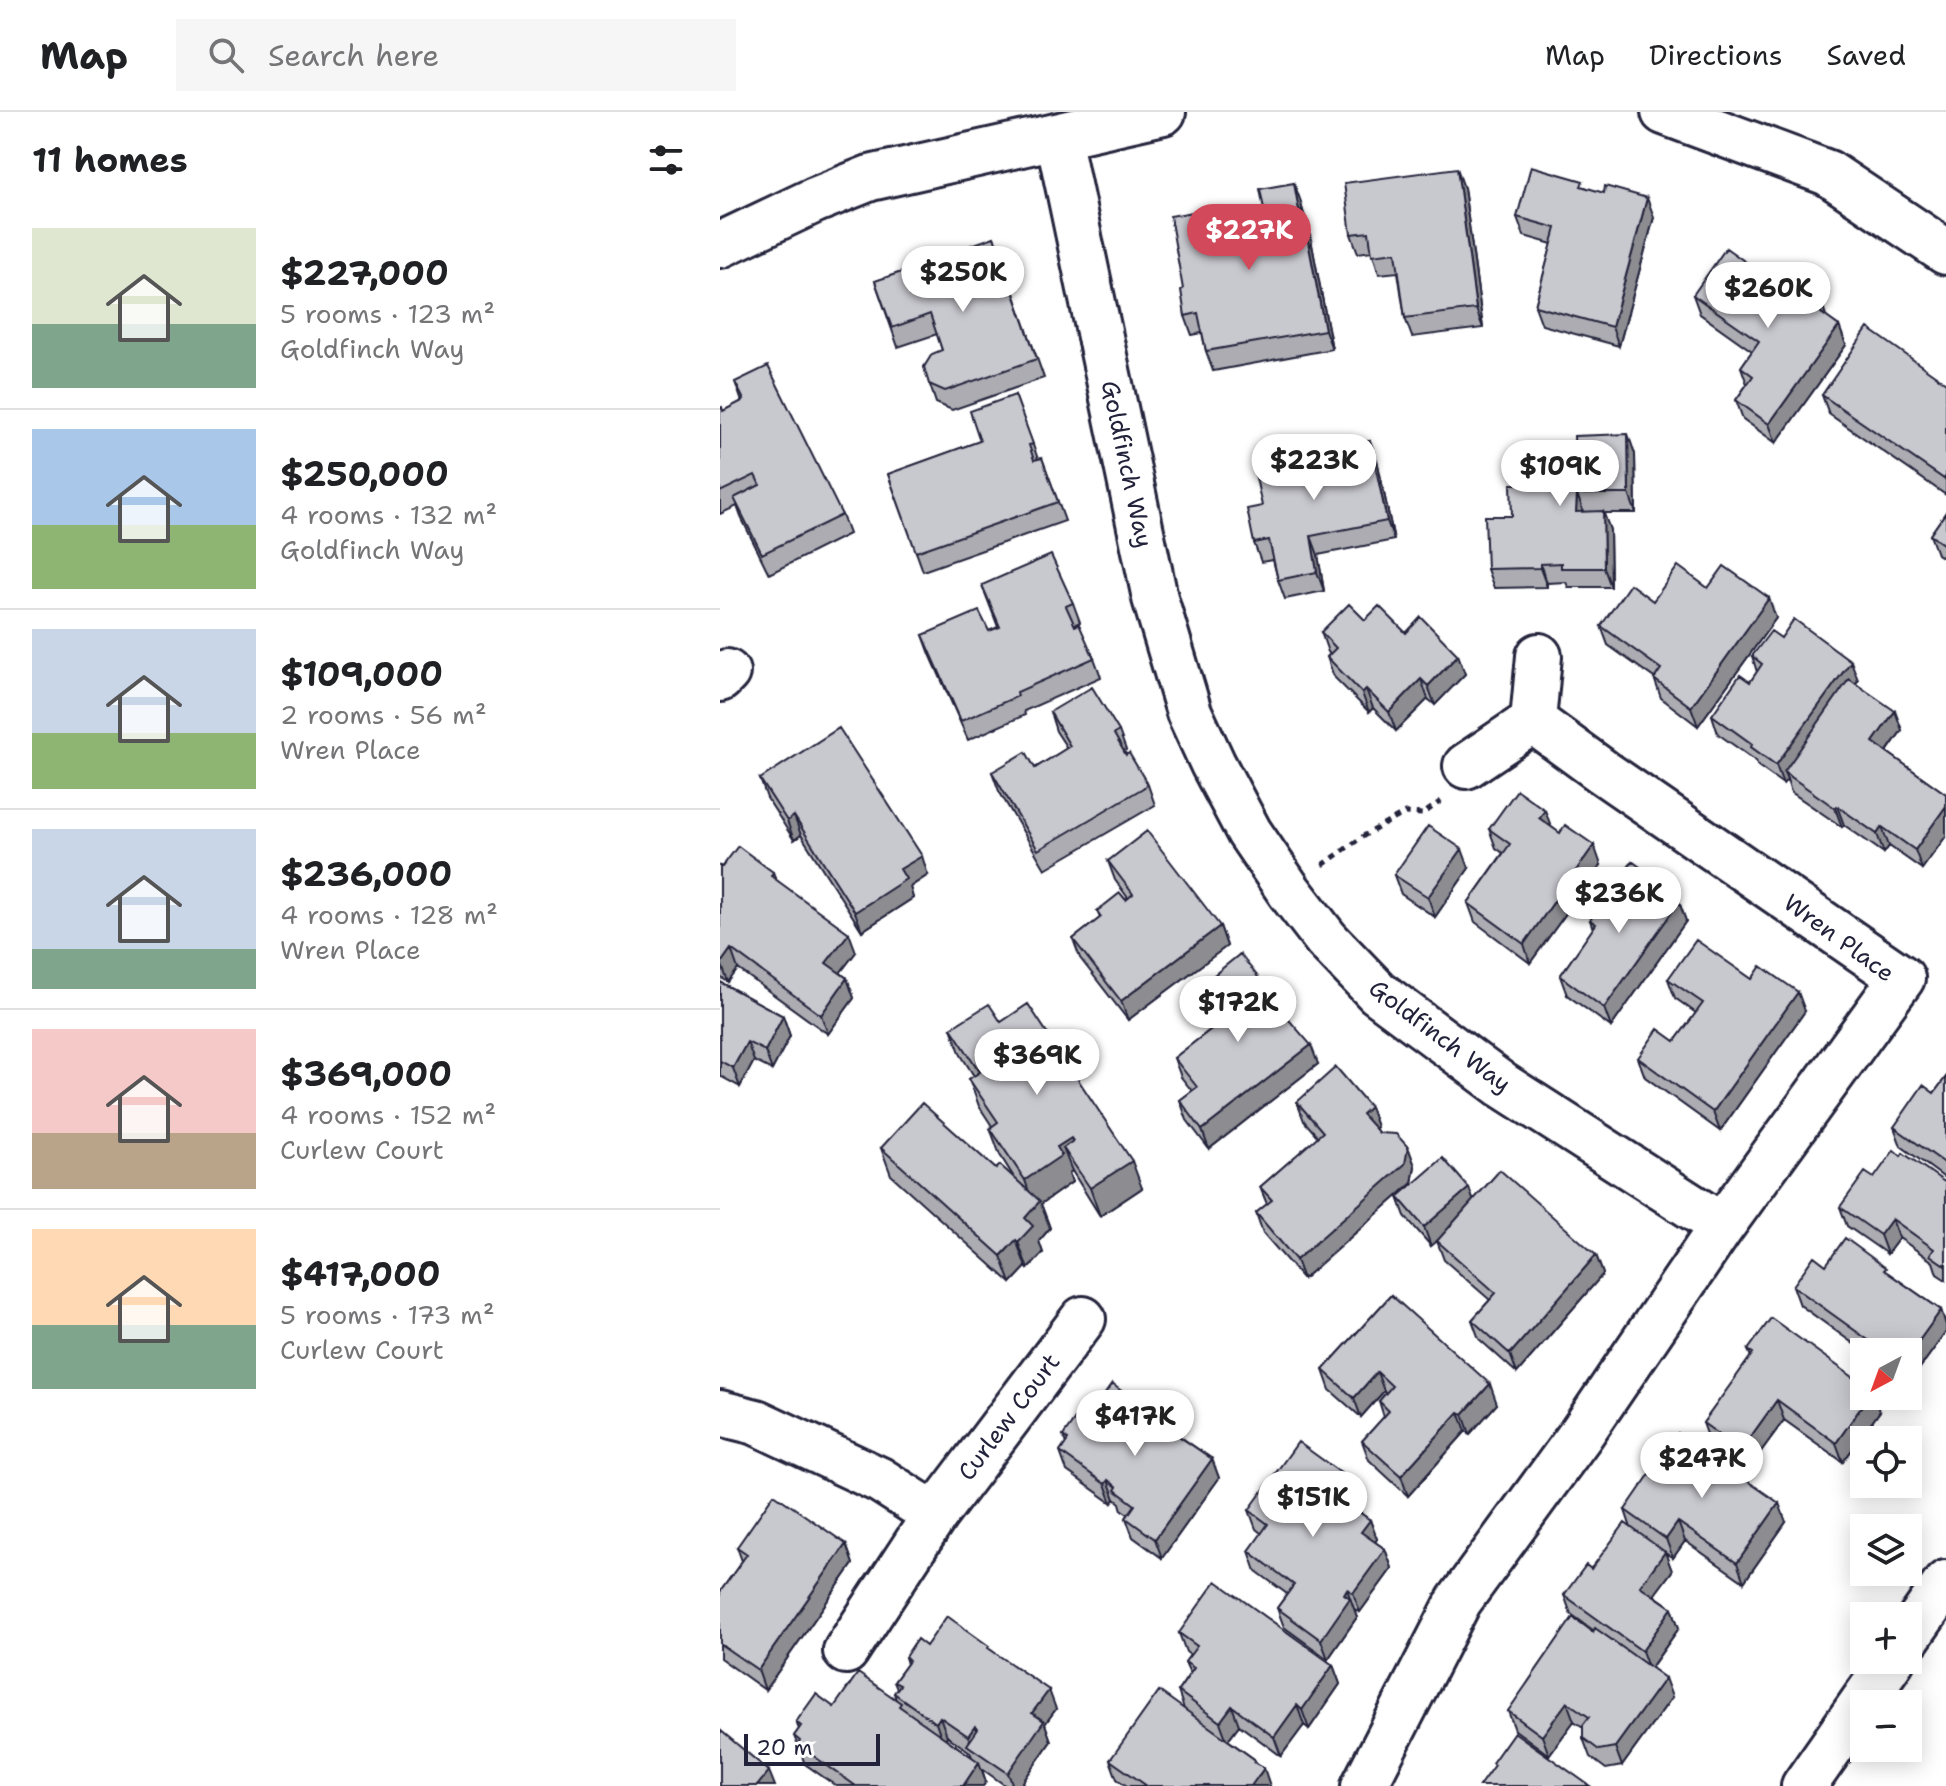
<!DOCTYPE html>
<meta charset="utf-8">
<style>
:root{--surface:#fff;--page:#f6f6f6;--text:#202124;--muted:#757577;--line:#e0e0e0;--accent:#d1495b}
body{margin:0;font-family:"Shantell Sans",sans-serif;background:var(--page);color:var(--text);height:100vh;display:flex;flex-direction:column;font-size:30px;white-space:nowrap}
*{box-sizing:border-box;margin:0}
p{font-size:26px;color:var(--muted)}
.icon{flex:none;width:44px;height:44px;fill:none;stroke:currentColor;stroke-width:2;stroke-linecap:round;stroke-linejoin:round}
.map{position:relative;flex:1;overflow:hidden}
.sheet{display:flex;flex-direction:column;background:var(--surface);width:720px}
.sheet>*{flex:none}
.needle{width:52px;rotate:221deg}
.buttons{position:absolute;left:1130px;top:1226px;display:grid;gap:16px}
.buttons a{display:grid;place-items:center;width:72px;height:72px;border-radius:0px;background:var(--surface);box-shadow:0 4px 20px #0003;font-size:40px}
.scale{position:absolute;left:24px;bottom:20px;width:136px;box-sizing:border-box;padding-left:8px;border:4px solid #22223b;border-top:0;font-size:22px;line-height:28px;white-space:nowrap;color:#22223b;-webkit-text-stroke:6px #fff;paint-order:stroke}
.price{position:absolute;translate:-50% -68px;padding:0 18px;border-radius:28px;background:#fff;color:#222;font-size:26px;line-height:52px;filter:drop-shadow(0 2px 4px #0008)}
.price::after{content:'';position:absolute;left:50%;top:48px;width:24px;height:18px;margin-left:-12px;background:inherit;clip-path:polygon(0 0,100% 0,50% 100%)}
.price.on{background:var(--accent);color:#fff}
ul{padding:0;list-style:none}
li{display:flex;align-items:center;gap:24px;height:200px;padding:0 32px}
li+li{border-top:2px solid var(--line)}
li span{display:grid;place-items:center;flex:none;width:224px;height:160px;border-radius:0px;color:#555}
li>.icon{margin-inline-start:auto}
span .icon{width:96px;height:96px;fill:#fffc;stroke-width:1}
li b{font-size:34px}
h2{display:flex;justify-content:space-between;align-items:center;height:96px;padding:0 32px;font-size:34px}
header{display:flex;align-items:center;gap:48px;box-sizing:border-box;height:112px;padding:0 40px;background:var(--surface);border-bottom:2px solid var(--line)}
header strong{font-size:38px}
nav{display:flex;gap:44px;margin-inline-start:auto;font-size:28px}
.search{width:560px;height:72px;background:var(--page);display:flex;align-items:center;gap:20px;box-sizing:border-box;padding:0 28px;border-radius:0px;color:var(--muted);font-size:30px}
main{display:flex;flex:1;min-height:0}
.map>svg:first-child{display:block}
</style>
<header>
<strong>Map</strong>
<div class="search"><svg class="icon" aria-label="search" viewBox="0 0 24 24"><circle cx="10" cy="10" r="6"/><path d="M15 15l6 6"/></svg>Search here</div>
<nav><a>Map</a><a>Directions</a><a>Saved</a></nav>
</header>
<main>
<section class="sheet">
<h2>11 homes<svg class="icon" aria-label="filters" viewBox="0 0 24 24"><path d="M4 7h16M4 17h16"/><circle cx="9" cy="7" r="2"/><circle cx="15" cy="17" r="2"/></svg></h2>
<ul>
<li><span style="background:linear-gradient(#dfe7d0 60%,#7fa58c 0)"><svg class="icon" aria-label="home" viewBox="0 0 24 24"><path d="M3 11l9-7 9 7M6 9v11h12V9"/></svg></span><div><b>$227,000</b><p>5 rooms · 123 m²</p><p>Goldfinch Way</p></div></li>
<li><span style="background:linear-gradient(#a9c7e8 60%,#8fb573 0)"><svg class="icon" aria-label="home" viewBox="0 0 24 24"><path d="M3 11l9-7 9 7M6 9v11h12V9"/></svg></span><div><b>$250,000</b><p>4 rooms · 132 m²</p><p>Goldfinch Way</p></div></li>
<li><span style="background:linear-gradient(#c9d6e8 65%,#8fb573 0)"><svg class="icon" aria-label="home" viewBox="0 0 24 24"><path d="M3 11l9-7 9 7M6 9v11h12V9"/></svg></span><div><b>$109,000</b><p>2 rooms · 56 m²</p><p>Wren Place</p></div></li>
<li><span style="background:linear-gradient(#c9d6e8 75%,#7fa58c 0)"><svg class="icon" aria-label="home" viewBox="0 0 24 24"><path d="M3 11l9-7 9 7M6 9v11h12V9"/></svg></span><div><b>$236,000</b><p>4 rooms · 128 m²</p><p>Wren Place</p></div></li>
<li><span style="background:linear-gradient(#f6c9c9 65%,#b9a48a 0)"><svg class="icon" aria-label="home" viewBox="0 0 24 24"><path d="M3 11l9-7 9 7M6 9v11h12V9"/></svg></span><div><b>$369,000</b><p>4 rooms · 152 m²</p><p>Curlew Court</p></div></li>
<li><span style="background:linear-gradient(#ffd9b3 60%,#7fa58c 0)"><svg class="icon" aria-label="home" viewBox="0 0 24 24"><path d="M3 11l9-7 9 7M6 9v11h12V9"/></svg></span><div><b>$417,000</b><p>5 rooms · 173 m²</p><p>Curlew Court</p></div></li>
</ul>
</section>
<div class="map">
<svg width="1226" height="1674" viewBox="0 0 1226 1674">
<rect width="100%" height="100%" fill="#fff"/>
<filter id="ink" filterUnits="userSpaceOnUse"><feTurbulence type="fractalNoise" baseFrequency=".0125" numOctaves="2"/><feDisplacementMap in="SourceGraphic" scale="16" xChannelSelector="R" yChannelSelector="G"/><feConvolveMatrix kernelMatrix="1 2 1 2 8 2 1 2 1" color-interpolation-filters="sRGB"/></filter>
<g filter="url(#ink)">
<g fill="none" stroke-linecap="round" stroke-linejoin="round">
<g stroke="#22223b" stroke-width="50">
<path id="street" d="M944,0L1108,61L1226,140
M338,25L435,486L469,600L493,652L529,720L569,779L606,827L657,880L782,973L1002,1114L861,1322L739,1489L644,1674
M0,133L95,88L150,66L443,0
M0,567L7,560
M813,609L819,544
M746,654L813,609L883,660L1182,866L1002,1114
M0,1301L36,1310L160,1368L215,1403
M1188,1525L1226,1471
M126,1539L215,1403L363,1207
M1084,1674L1172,1548"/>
</g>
<path stroke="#22223b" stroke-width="5" stroke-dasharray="6 6" stroke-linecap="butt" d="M603,753L645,723L685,701L703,702L721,689"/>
<use href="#street" stroke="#fff" stroke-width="44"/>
</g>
<path fill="#acacb2" stroke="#22223b" stroke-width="2" fill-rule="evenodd" d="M574,71L589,117L612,237L493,259L486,239L482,221L472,223L465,204L463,177L496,96L499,105L544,97Z
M865,75L934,105L899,234L822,213L815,194L832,132L804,124L797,105Z
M744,76L763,216L692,225L685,206L678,160L659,162L652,139L638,141L631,122Z
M274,125L324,266L232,298L216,291L204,255L222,238L217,222L178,235L155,169L238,141Z
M1068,180L1119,214L1126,233L1056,331L1023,307L1016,288L1027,272L1021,255L1032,239L980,202L973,183Z
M15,270L122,403L129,422L49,462L21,405L17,394L0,402V296L3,299L22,290Z
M1226,271V383L1109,302L1102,283Z
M295,283L318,347L322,346L345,409L203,459L168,362L260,329Z
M650,329L657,348L674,428L598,443L604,479L565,487L558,468L553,448L541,450L534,431L542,394L565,350L590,334L592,340Z
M915,342L916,401H883L890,418L891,475H848L846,470L827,471V475L774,476L767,457L792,404L804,372Z
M1226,400V448L1217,442L1210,423Z
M262,473L353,491L360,510L354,513L374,546L381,565L304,599L305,603L248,628L210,542L203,523L269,519L278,515Z
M988,476L1056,506L978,614L941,586L934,566L888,533L881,514L933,489Z
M645,508L686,521L738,543L745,562L715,593L708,587L676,619L653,596L649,600L614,565L607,545L610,542L608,540L601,520Z
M1061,526L1138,568L1136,572L1182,618L1167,640L1226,682V724L1202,757L1169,734L1164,741L1124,713L1122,715L1071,680L1067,667L1063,672L1038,654L1036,649L998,622L992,603L1030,570L1037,560L1032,544Z
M330,600L399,619L406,638L404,639L428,673L435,693L325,757L279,679L272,660L315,656L347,636L336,619Z
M40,667L208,763L190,775L193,786L142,819L81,723L74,728L47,686Z
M831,715L881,753L810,851L755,810L748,791L783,741L776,736L769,717Z
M388,749L500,814L507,834L408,908L360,846L353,827L380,806L377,799L408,786L395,768Z
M0,754L2,755L53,760L56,768L136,840L120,861L127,866L134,886L108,922L18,857L8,870L0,865Z
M749,756L715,805L681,782L674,763Z
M942,779L959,790L966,809L891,915L847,883L840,864L873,817L870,808Z
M948,867H1032L1085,899L1000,1019L925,965L918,946L955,929L976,901L955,886Z
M0,870L63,904L70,924L52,958L34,949L20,975L0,964Z
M483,872L552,883L555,891L598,952L489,1037L467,1008L460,988L472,979L461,965L454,946L503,908L490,891Z
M281,910L422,1076L380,1104L352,1059L349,1061L352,1070L321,1092L330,1116L319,1129L323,1141L308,1157L306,1155L291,1171L171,1063L161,1036L276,1057L295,1067L280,1043L270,1016L272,1014L259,994L249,967L254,964L241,943L231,916Z
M1226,965V1067L1181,1034L1174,1015L1214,981Z
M577,990L650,995L657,1015L655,1017L659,1021L688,1035L695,1054L692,1071L583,1167L543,1121L536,1101L547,1092L540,1075L598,1025L584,1009Z
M1181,1044L1226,1071V1168L1217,1162L1213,1150L1179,1126L1167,1142L1127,1114L1120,1095Z
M749,1076L753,1088L876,1143L883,1162L797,1261L759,1227L752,1208L770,1188L724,1148L717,1129L711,1134L685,1104L678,1085Z
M1106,1153L1168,1161L1221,1198L1226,1213V1220L1189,1271L1188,1270V1240H1145L1080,1193L1073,1174Z
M671,1183L777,1292L750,1322L746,1319L688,1384L649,1348L642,1329L664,1305L659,1289L666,1281L664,1279L641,1305L610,1278L603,1258Z
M1028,1238L1160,1299L1123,1350L1064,1308L1028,1357L990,1330L983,1311L1031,1245Z
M433,1302L435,1307L492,1347L499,1366L442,1446L413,1425L406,1406L408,1402L402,1398L400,1391L395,1387L392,1391L347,1359L340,1340L346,1332L343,1324L370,1303Z
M625,1364L630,1378L641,1400L640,1401L650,1408L657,1427L655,1430L665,1437L672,1456L640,1500L634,1497L637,1505L608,1547L564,1515L557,1496L567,1482L536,1459L529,1439L542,1422L536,1417L529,1398Z
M905,1398L1066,1410L1024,1470L965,1429L953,1446L945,1441L952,1459L934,1483L952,1496L959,1516L931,1556L952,1585L902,1654L886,1657L870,1645L863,1626V1615L854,1609L829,1643L795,1618L788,1599L873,1518L851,1502L844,1483L911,1416Z
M126,1432L133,1452L45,1578L0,1546V1480L22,1449L17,1435Z
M459,1521L613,1553L620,1572L589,1617L584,1613L561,1644L519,1613L508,1628L534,1647L550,1674H407L397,1667L390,1648L464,1597L458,1579L470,1561L465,1550L470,1543L466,1540Z
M206,1534L271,1538L336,1597L325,1612L331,1629L300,1674H286L262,1657L266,1670L263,1674H116L85,1652L74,1624L79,1617L76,1610L114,1595L176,1588L174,1581L177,1577L174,1570L187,1552L185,1545ZM227,1624L250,1640L252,1645L225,1626Z"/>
<path fill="#8c8c91" stroke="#22223b" stroke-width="2" d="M737,56L744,76L763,216L756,197Z
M574,71L581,90L586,118L579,99Z
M927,86L934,105L899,234L892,215Z
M582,98L589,117L612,237L605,218Z
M1102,191L1108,210L1097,198Z
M1119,214L1126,233L1056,331L1049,312Z
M908,322L915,342L916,401L909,382Z
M650,329L657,348L674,428L667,409Z
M857,382L864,401L856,400Z
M883,399L890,418L891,475L884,456Z
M591,424L598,443L604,479L597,460Z
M820,452L827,471V475L820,456Z
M1049,486L1056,506L978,614L971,595Z
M738,543L745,562L715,593L708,574Z
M1131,549L1138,568L1069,664L1064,660L1067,667L1063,672L1056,653Z
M701,567L708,587L676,619L669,600Z
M646,577L653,596L649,600L642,581Z
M1175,599L1182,618L1160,649L1153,630Z
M1117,694L1124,713L1122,715L1115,696Z
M1226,694V724L1202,757L1195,738Z
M825,698L832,717L819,706Z
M74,704L81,723L74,728L67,709Z
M1162,715L1169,734L1164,741L1157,722Z
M874,733L881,753L810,851L804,832Z
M742,737L749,756L715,805L708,785Z
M202,744L208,763L190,775L193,786L142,819L135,800L180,757Z
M959,790L966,809L891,915L884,896Z
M500,814L507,834L408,908L401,889Z
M129,821L136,840L113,870L106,851Z
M11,837L18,857L8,870L1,851Z
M127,866L134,886L108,922L101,903Z
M1078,880L1085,899L1000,1019L993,1000Z
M63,904L70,924L52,958L45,939Z
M27,930L34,949L20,975L13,956Z
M591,933L598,952L489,1037L482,1018Z
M650,995L657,1015L649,1021L642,1002Z
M351,1026L361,1053L343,1036L352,1059L349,1061L352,1070L321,1092L330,1116L319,1129L323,1141L308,1157L298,1130L305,1106L314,1095L305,1068L337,1035Z
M688,1035L695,1054L692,1071L583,1167L576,1148Z
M412,1049L422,1076L380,1104L370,1076Z
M749,1076L756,1096L711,1134L704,1115Z
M1172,1107L1179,1126L1167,1142L1160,1123Z
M296,1128L306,1155L291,1171L281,1144Z
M876,1143L883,1162L797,1261L790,1242Z
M1221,1198L1226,1213V1220L1189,1271L1188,1244Z
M657,1260L664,1279L641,1305L634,1286Z
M770,1272L777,1292L750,1322L743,1302Z
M1149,1284H1154L1160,1299L1123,1350L1116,1331Z
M1057,1288L1064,1308L1028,1357L1021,1338Z
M739,1300L746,1319L688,1384L681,1364Z
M492,1347L499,1366L442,1446L435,1427Z
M625,1364L632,1384L620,1371Z
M388,1368L395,1387L392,1391L385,1372Z
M634,1380L641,1400L634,1410L627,1391Z
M1059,1391L1066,1410L1024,1470L1017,1451Z
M650,1408L657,1427L648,1440L641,1420Z
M958,1410L965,1429L953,1446L946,1427Z
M126,1432L133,1452L45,1578L38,1558Z
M665,1437L672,1456L640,1500L633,1481Z
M945,1440L952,1459L927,1493L920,1474Z
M627,1477L637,1505L608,1547L601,1528L624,1482Z
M952,1496L959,1516L929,1558L922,1539Z
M613,1553L620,1572L589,1617L582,1598Z
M945,1566L952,1585L902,1654L895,1635Z
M329,1578L336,1597L325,1612L331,1629L300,1674H293L288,1661L312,1601Z
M847,1590L854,1609L829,1643L822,1624Z
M577,1593L584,1613L561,1644L554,1625Z
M512,1594L519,1613L507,1629L500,1610Z
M220,1605L227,1624L223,1630L216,1611Z
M255,1614L262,1634L252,1636L248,1624Z
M534,1647L540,1662L544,1656L550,1674H531Z
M259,1650L266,1670L263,1674H243Z
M49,1659L55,1674H37Z"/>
<path fill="#c8c8cf" stroke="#22223b" stroke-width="2" d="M811,54L863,69L861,74L884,81L885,74L927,86L892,215L815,194L836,116L797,105Z
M737,56L756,197L685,206L676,140L652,143L649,120L631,122L624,71Z
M574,71L579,99L582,98L605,218L486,239L478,201L465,204L461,178L463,177L450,104L496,96L498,105L544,97L540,77Z
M274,125L317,247L225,279L209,272L204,255L212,242L222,238L210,202L172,216L155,169L238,141L237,138Z
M1006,136L1068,180L1074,172L1102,191L1097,198L1119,214L1049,312L1016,288L1033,264L1021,255L1039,229L973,183Z
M1148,216L1226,271V364L1224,367L1102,283Z
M48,254L122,403L42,442L14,386L40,373L35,363L0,380V296L2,295L3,299L24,288L15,270Z
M295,283L313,332L309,333L314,348L322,346L338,390L196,440L168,362L260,329L250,299Z
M908,322L909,382H857L856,400L883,399L884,456H841V451L820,452V456L767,457L765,404H792L791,372H804V359L819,344L855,343L854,324Z
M650,329L667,409L591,424L597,460L558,468L549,428L534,431L527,397L542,394L534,356L565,350L563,340L590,334L591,340Z
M1226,400V434L1210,423Z
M331,443L353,491L346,494L355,514L359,512L374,546L297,580L298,584L241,609L203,523L259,499L269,519L280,515L262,473Z
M958,454L988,476L1004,454L1049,486L971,595L934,567L941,557L881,514L910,472L933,489Z
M629,492L645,508L659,494L686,521L701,505L738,543L708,574L701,567L669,600L646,577L642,581L607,545L616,536L601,520Z
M1074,507L1131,549L1056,653L1031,635L1032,632L992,603L1020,563L1030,570L1042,552L1032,544L1051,519L1061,526Z
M1129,567L1175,599L1153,630L1226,682V694L1195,738L1162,715L1157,722L1117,694L1115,696L1064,660Z
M372,575L399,619L394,622L406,643L409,641L428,673L318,738L272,660L306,640L315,656L350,634L330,600Z
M119,616L202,744L180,757L186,767L135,800L74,704L67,709L40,667Z
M797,678L825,698L819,706L840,721L845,713L874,733L804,832L748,791L790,732L769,717Z
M708,714L742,737L708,785L674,763Z
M427,719L500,814L401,889L353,827L381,805L377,799L400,781L406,788L413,782L388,749Z
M18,734L53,760L51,764L129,821L106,851L127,866L101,903L11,837L1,851L0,850V754L2,755Z
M912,749L939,769L935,774L959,790L884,896L840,864L876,812L870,808Z
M976,828L1032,867L1041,854L1078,880L993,1000L918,946L938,917L955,929L983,891L948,867Z
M520,842L552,883L549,885L591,933L482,1018L460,988L477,975L454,946L508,904L483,872Z
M0,870L63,904L45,939L27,930L13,956L0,949Z
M269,892L281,910L308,892L412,1049L370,1076L343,1036L353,1029L351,1026L337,1035L342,1043L305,1068L270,1016L278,1010L249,967L260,960L231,916Z
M616,955L650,995L642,1002L659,1021L676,1022L688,1035L685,1052L576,1148L536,1101L552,1088L540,1075L603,1020L577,990Z
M1226,965V1052L1174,1015L1203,973L1214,981Z
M202,991L276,1057L280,1053L320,1089L305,1106L313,1114L298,1130L296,1128L281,1144L161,1036Z
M1174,1038L1181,1044L1183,1041L1226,1071V1154L1210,1143L1214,1137L1172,1107L1160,1123L1120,1095L1145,1060L1154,1066Z
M723,1046L749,1076L704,1115L678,1085Z
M780,1058L876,1143L790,1242L752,1208L776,1181L717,1129Z
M1125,1126L1166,1156L1164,1158L1221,1198L1188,1244V1240H1165L1073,1174L1094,1144L1106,1153Z
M671,1183L770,1272L743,1302L739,1300L681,1364L642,1329L669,1299L659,1289L672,1274L657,1260L634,1286L603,1258Z
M1051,1206L1144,1273V1284H1149L1116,1331L1057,1288L1021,1338L983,1311L1033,1241L1028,1238Z
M392,1272L433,1302L431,1305L492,1347L435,1427L406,1406L415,1393L395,1378L397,1375L388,1368L385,1372L340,1340L348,1328L343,1324L362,1297L370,1303Z
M958,1321L1059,1391L1017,1451L958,1410L946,1427L905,1398Z
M578,1330L625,1364L620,1371L634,1380L627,1391L650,1408L641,1420L665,1437L633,1481L627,1477L624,1482L630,1486L601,1528L557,1496L574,1473L529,1439L548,1412L529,1398Z
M54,1382L126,1432L38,1558L0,1532V1480L27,1442L17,1435Z
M905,1411L945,1440L920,1474L952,1496L922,1539L844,1483L866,1453L871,1457Z
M496,1469L613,1553L582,1598L577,1593L554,1625L512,1594L500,1610L458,1579L474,1556L465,1550L477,1534L459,1521Z
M227,1504L269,1534L268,1536L329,1578L312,1601L324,1609L288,1661L247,1633L258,1617L255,1614L248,1624L220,1605L216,1611L174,1581L180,1573L174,1570L189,1549L185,1545L197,1527L206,1534Z
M853,1505L873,1520L875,1516L945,1566L895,1635L879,1638L863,1626V1613L869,1605L847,1590L822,1624L788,1599Z
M138,1561L181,1591L179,1594L259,1650L243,1674H136L78,1633L80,1629L74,1624L81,1614L76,1610L96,1582L114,1595Z
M439,1579L534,1647V1649L544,1656L531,1674H427L390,1648Z
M0,1618L49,1659L37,1674H0Z
M794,1620L870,1674H759L774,1653L772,1651Z"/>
</g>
<g text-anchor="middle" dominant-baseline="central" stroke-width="7" stroke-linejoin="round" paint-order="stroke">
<g font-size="24" fill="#22223b" stroke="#fff">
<text transform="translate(407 352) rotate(78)">Goldfinch Way</text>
<text transform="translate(1119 826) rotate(36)">Wren Place</text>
<text transform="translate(720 924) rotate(37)">Goldfinch Way</text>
<text transform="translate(289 1305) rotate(-53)">Curlew Court</text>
</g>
</g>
</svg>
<div class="buttons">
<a><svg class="needle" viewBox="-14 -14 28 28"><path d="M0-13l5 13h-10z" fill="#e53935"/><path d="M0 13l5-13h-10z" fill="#757577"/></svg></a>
<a><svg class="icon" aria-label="locate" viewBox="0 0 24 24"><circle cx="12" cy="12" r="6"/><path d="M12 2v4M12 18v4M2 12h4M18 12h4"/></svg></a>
<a><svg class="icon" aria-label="layers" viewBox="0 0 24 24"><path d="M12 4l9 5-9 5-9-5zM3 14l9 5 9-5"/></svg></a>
<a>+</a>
<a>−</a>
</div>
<div class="scale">20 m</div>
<b class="price on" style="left:529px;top:160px">$227K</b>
<b class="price" style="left:243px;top:202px">$250K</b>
<b class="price" style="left:1048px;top:218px">$260K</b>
<b class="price" style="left:594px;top:390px">$223K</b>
<b class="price" style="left:840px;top:396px">$109K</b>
<b class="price" style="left:899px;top:823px">$236K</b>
<b class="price" style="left:518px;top:932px">$172K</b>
<b class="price" style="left:317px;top:985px">$369K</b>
<b class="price" style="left:415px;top:1346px">$417K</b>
<b class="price" style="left:982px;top:1388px">$247K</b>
<b class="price" style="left:593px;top:1427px">$151K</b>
</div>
</main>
